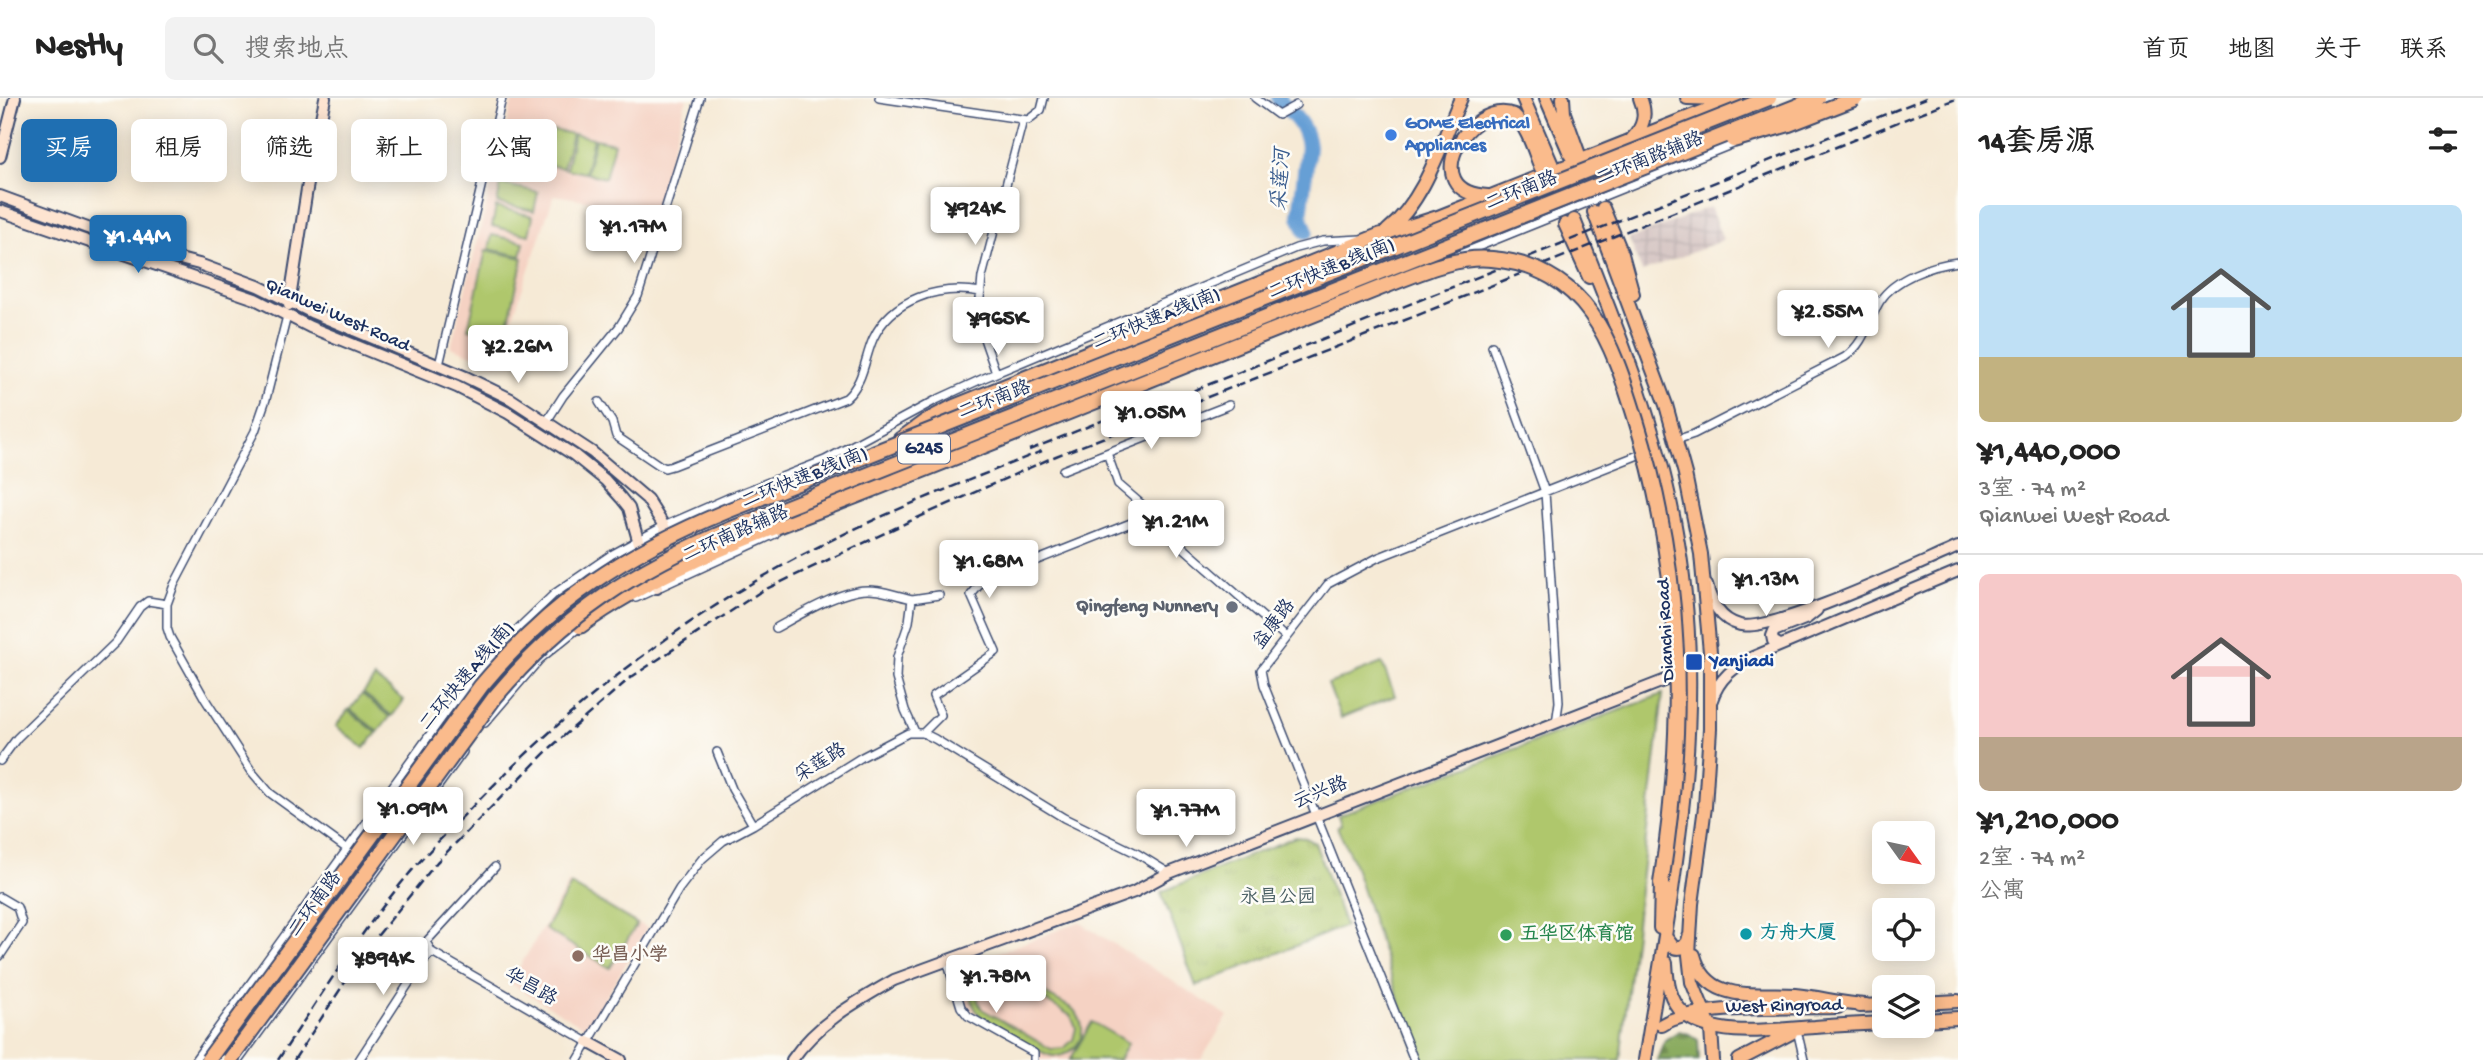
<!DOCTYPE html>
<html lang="zh">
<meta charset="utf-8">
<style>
:root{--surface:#fff;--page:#f2f2f2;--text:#222;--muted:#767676;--line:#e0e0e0;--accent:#1f6fb2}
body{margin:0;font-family:"Gochi Hand","LXGW WenKai TC",sans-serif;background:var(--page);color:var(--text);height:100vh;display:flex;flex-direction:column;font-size:26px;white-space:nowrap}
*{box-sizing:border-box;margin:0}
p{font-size:23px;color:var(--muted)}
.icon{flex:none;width:38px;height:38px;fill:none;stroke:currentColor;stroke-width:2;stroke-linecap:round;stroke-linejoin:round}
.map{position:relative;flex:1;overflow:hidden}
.details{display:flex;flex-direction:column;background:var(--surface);width:525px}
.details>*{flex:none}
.hud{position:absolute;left:21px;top:21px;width:665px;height:63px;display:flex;gap:14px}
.needle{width:46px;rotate:123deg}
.buttons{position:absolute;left:1872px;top:723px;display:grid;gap:14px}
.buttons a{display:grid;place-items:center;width:63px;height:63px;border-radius:10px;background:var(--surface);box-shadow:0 4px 18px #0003;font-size:35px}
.price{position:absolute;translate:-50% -60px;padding:0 16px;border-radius:7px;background:#fff;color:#222;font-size:23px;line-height:46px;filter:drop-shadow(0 2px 4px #0008)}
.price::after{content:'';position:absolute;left:50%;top:42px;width:21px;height:16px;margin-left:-10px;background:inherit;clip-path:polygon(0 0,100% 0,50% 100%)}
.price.current{background:var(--accent);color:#fff}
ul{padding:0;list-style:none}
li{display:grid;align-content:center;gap:14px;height:371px;padding:0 21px}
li+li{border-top:2px solid var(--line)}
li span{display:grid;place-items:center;height:217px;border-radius:10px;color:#555}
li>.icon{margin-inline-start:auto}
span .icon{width:126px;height:126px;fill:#fffc;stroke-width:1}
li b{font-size:30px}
h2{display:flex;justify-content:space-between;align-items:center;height:84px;padding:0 21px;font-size:30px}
.pill{padding:0 24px;border-radius:10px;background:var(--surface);box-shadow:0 4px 18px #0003;font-size:24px;line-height:63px}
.pill.current{background:var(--accent);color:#fff}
header{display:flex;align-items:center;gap:42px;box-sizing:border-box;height:98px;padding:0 35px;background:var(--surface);border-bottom:2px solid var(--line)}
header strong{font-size:33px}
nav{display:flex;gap:38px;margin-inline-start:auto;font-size:24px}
.search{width:490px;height:63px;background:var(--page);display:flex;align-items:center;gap:18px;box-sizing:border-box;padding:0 24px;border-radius:10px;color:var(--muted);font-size:26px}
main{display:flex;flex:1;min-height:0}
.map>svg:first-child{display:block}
</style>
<header>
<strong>Nestly</strong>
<div class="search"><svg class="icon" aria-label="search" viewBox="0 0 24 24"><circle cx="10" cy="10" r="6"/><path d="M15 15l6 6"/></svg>搜索地点</div>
<nav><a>首页</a><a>地图</a><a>关于</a><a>联系</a></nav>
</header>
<main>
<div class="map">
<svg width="1958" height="962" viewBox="0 0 1958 962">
<defs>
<pattern id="industrial-grid" width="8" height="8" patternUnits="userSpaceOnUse" patternTransform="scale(1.75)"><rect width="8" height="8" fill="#d1bfbd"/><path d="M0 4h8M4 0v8" fill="none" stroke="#b3a4a5"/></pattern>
<pattern id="forest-firs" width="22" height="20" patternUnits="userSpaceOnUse" patternTransform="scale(1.75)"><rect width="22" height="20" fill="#8bac60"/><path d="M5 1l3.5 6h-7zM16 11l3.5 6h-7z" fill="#718c52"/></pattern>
<pattern id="park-tufts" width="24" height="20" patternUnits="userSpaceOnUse" patternTransform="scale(1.75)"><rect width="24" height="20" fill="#afc76c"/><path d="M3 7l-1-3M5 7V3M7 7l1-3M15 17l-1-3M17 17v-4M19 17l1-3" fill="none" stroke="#96ab60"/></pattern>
</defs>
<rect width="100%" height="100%" fill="#fdfcf7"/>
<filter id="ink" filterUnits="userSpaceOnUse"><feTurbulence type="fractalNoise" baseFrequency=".0143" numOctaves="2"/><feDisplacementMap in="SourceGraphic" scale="14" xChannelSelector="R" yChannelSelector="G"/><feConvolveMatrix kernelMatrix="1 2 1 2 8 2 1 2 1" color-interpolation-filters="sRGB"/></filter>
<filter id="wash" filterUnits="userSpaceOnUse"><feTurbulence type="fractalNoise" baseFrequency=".00686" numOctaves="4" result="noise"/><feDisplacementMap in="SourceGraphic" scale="28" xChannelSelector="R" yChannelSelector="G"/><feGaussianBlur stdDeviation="1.57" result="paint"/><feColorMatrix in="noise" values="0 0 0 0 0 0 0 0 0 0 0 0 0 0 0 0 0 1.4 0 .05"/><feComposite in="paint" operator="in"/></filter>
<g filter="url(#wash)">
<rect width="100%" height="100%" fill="#f6ead6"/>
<path fill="#f5d2c3" d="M513,0H687L653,118L630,109L554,97L497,266L451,249Z
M569,785L647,830L587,931L510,885Z
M1079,824L1228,918L1201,962H1038L1037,952L973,914L965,906L955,871Z"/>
<path fill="url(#industrial-grid)" d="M1710,109L1723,142L1642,174L1629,141Z"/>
<path fill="url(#forest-firs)" stroke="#536e5f" stroke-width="2" d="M1679,933L1689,936L1698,942L1699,962H1657L1665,942Z"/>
<path fill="url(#park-tufts)" stroke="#657b65" stroke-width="2" d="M1295,739L1306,740L1315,745L1345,828L1196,888L1161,794Z"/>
<path fill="#afc76c" stroke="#657b65" stroke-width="2" fill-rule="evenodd" d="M553,32L572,36L563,70L544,66Z
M574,36L593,40L585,75L566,71Z
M595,41L614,45L605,80L586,75Z
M501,86L538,94L534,113L497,105Z
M496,109L533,118L529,137L492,128Z
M492,137L524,144L521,158L489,151Z
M486,152L523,160L505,240L468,231Z
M1382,565L1395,598L1341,620L1328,586Z
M375,580L404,602L392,618L363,595Z
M362,596L390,619L378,634L350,611Z
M1663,596L1620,962H1425L1417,957L1353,763L1337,729L1341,727L1338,717Z
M348,612L377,635L364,650L336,628Z
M571,787L637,826L610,870L545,831Z
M991,872L1007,874L1073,911C1081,920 1085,930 1080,942C1075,952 1064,959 1053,958C1039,956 994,927 980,918C966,901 970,880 991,872ZM993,878L1005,879L1071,918L1076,930L1073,942L1064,950L1051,951L982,911C973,897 978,884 993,878Z
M1092,924L1128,945L1119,962H1070Z"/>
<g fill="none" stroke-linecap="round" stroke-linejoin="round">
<path stroke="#669fd5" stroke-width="16" d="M1279,0L1280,4C1294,18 1306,27 1308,49L1300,118L1306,133"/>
</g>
</g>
<g filter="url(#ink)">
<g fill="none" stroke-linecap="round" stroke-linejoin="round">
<g stroke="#3c4b70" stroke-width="10">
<path id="street" d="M879,0L1028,22L1041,12L1044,0
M1255,0L1278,17L1296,7
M1453,159L1738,44
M287,218L266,301L255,333L174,487L167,506V530L170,539L205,601L252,674L270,695L347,751
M1492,248L1545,394L1559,604L1556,625
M439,267L502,0
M996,275L981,232L979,212L982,179L1023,22
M599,304L612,324L616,338L659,367L665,370L672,368L846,300C864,284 864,262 873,241C892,200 939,187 981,194
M547,323L563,298L619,229L638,198L700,0
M1676,342L1694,336L1845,259C1865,245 1868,223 1880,203C1895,180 1932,167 1958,164
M1107,355L1118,386L1147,411L1156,425L1169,437L1286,539
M1063,372L1229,307
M636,500L775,436
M912,501L939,497
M776,530C799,517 831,498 857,493C875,489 894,497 912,501L909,524L897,559L896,580L905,612L915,634
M485,625L540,561L582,527
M923,635L941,617L933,598L996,554L971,497L982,484L1151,417
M717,654L732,691L753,727
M0,663L17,640L116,544L140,509L148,503L167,506
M495,769L426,844L432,854L588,944
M0,799L17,809L22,825L0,858
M947,863L961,909L968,918L1034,955V962
M1797,932L1804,962
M195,962L449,610L504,544L554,496L611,457L664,428L728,400L825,362L936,302L984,280L1296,150L1323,143L1361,141
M239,962L463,654
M359,962L422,865L432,854
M578,962L679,791L702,761L723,743L753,727L862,659L908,635H923L935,641L1064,720L1138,756L1169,775
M1414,962L1264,587L1261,572L1328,486L1377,460L1646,354"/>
</g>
<g stroke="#3c4b70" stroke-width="14">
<path id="secondary" d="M0,59L15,0
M0,98L153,154L199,166L258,188L313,215L466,279L511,301L592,354L647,401L664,428L673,454L671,463
M0,113L255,201L310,229L457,289L508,315L574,357L605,382L621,400L629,410L642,456L657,490
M289,207L307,91L325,0
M1707,487C1712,505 1720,522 1740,527C1774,535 1918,466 1958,449
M1780,547L1773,543L1772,538L1774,533L1807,520L1817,512
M1712,602C1719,580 1734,569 1753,559L1958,473
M588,944L621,962
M792,962C816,926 857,903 894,882L1134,794L1169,775L1666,582L1683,580"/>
</g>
<g stroke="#3c4b70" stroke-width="16">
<path id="primary" d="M1523,0L1552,67
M1546,0L1571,58
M1563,0L1564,15L1578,54
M1687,0L1724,1
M1632,41C1644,29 1647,16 1640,0
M1488,98C1414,95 1469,0 1514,17C1528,30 1534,53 1541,70
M1603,110L1622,156L1633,196
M1594,114L1666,307L1685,376L1701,456L1710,554V631L1705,709L1692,806L1689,857L1692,884L1711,931L1713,962
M1574,122C1616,227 1660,333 1678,445C1708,618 1672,791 1645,962
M1565,126L1589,179
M1387,133C1426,101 1441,45 1461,0
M1381,137L1438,119L1737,0
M1660,830L1661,785
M1667,841L1673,849C1681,852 1688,848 1689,839
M1694,857C1707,907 1756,894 1795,897C1819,899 1842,906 1866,907
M1666,865C1667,883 1669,902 1683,915C1715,942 1777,931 1815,929C1838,927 1861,926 1885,925
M1923,905L1958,903
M1859,908L1885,907
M1923,922L1958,920
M1662,927C1692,906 1798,910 1838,909
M1739,962L1791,935"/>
</g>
<g stroke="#3c4b70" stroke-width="18">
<path id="highway" d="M900,342L925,324L954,309L1381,137
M580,528C677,457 797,424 908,377"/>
</g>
<use href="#street" stroke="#fff" stroke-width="7"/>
<use href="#secondary" stroke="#fde4d1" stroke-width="10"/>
<use href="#primary" stroke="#fabb8c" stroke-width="12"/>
<use href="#highway" stroke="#fabb8c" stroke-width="14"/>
<path stroke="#1b2f5e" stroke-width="2.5" stroke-dasharray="10 5" stroke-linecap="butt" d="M1152,309L1926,0
M1029,352L1159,300
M278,962C316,905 352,847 395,793C421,760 451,730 481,700C579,600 689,515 814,451C887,413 965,384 1042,353
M294,962L366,852L437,764L550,650L630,580L760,494L908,424L1056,358L1413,219L1958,0"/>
<g stroke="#3c4b70" stroke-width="18" stroke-linecap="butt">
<path id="highway-bridge" d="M1733,42L1789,26L1856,0
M898,382L1385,188C1417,176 1456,157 1492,161C1588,170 1612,244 1636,322C1684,477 1686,626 1661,785
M208,962L481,588C553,502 625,455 727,413L1769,0
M230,962L495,599C565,516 635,471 734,430L1818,0"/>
</g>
<use href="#highway-bridge" stroke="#fabb8c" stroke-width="14"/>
</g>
</g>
<circle fill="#3f7fe0" stroke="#fdfcf7" stroke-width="2.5" cx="1391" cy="37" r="7"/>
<circle fill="#6b7280" stroke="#fdfcf7" stroke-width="2.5" cx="1232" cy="509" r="7"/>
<rect fill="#1a4fb4" stroke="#fdfcf7" stroke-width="2.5" x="1685" y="555" width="18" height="18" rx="3.5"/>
<circle fill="#0f9aa8" stroke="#fdfcf7" stroke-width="2.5" cx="1746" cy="836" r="7"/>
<circle fill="#2e9e5b" stroke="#fdfcf7" stroke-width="2.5" cx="1506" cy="837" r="7"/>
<circle fill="#8d6e63" stroke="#fdfcf7" stroke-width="2.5" cx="578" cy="858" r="7"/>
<g text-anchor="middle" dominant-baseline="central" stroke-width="5" stroke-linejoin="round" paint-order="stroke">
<rect fill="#fdfcf7" stroke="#5f6c8c" stroke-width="2" x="898" y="336.5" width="52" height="29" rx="5"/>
<g font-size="18" font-weight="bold" fill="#1b2f5e">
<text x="924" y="351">G245</text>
</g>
<g font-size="19" font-weight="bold" fill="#366cbe" stroke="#fdfcf7" text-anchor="start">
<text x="1405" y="26">GOME Electrical<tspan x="1405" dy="22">Appliances</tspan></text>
</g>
<g font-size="19" fill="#1b2f5e" stroke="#fdfcf7">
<text transform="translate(1650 62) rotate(-22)">二环南路辅路</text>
<text transform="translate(1522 94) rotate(-22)">二环南路</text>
<text transform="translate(1332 172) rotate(-22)">二环快速B线(南)</text>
<text transform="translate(337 218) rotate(24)">Qianwei West Road</text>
<text transform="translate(1157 222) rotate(-22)">二环快速A线(南)</text>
<text transform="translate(995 303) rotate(-21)">二环南路</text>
<text transform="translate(805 381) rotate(-22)">二环快速B线(南)</text>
<text transform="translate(736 437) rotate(-24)">二环南路辅路</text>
<text transform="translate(1275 527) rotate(-53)">益康路</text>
<text transform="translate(1667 532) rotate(-93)">Dianchi Road</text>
<text transform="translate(468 579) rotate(-50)">二环快速A线(南)</text>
<text transform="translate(821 666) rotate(-32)">采莲路</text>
<text transform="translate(1321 696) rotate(-22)">云兴路</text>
<text transform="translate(316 807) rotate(-54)">二环南路</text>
<text transform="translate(530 890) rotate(30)">华昌路</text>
<text transform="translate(1784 909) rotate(-1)">West Ringroad</text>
</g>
<g font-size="19" font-weight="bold" fill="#5b616d" stroke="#fdfcf7" text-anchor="end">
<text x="1218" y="509">Qingfeng Nunnery</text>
</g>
<g font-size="19" font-weight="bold" fill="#164399" stroke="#fdfcf7" text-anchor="start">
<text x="1710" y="564">Yanjiadi</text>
</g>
<g font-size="19" fill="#475d62" stroke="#fdfcf7">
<text x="1278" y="800">永昌公园</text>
</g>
<g font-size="19" font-weight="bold" fill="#0d838f" stroke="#fdfcf7" text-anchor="start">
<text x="1760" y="836">方舟大厦</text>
</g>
<g font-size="19" font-weight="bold" fill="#27864d" stroke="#fdfcf7" text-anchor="start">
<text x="1520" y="837">五华区体育馆</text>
</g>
<g font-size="19" font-weight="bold" fill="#785e54" stroke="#fdfcf7" text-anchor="start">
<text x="592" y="858">华昌小学</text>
</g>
<g font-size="21" font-style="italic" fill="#395c8e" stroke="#fdfcf7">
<text transform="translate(1283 82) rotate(-87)">采莲河</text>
</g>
</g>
</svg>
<div class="buttons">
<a><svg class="needle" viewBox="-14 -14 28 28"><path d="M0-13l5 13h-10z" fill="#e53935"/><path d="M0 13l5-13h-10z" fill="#767676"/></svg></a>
<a><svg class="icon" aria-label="locate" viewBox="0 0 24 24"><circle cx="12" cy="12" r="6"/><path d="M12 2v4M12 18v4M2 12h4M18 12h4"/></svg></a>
<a><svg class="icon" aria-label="layers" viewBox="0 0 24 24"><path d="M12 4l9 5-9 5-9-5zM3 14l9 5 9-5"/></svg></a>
</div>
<b class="price" style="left:975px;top:149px">¥924K</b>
<b class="price" style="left:634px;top:167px">¥1.17M</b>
<b class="price current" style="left:138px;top:177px">¥1.44M</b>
<b class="price" style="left:1828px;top:252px">¥2.55M</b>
<b class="price" style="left:998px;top:259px">¥965K</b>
<b class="price" style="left:518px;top:287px">¥2.26M</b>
<b class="price" style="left:1151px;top:353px">¥1.05M</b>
<b class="price" style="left:1176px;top:462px">¥1.21M</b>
<b class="price" style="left:989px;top:502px">¥1.68M</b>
<b class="price" style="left:1766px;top:520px">¥1.13M</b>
<b class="price" style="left:413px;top:749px">¥1.09M</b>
<b class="price" style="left:1186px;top:751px">¥1.77M</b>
<b class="price" style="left:383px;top:899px">¥894K</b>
<b class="price" style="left:996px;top:917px">¥1.78M</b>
<div class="hud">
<a class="pill current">买房</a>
<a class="pill">租房</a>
<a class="pill">筛选</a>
<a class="pill">新上</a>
<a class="pill">公寓</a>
</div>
</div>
<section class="details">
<h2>14套房源<svg class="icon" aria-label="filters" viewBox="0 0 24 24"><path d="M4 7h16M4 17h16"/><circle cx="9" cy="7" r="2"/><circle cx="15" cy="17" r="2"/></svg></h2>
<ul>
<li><span style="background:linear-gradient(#bfe0f5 70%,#c2b280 0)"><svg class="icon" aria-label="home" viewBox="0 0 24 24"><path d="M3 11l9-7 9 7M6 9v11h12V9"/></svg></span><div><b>¥1,440,000</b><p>3室 · 74 m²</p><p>Qianwei West Road</p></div></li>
<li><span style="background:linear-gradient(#f6c9c9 75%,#b9a48a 0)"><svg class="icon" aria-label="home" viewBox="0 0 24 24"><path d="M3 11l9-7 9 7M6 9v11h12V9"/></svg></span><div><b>¥1,210,000</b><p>2室 · 74 m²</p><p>公寓</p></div></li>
</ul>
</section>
</main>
